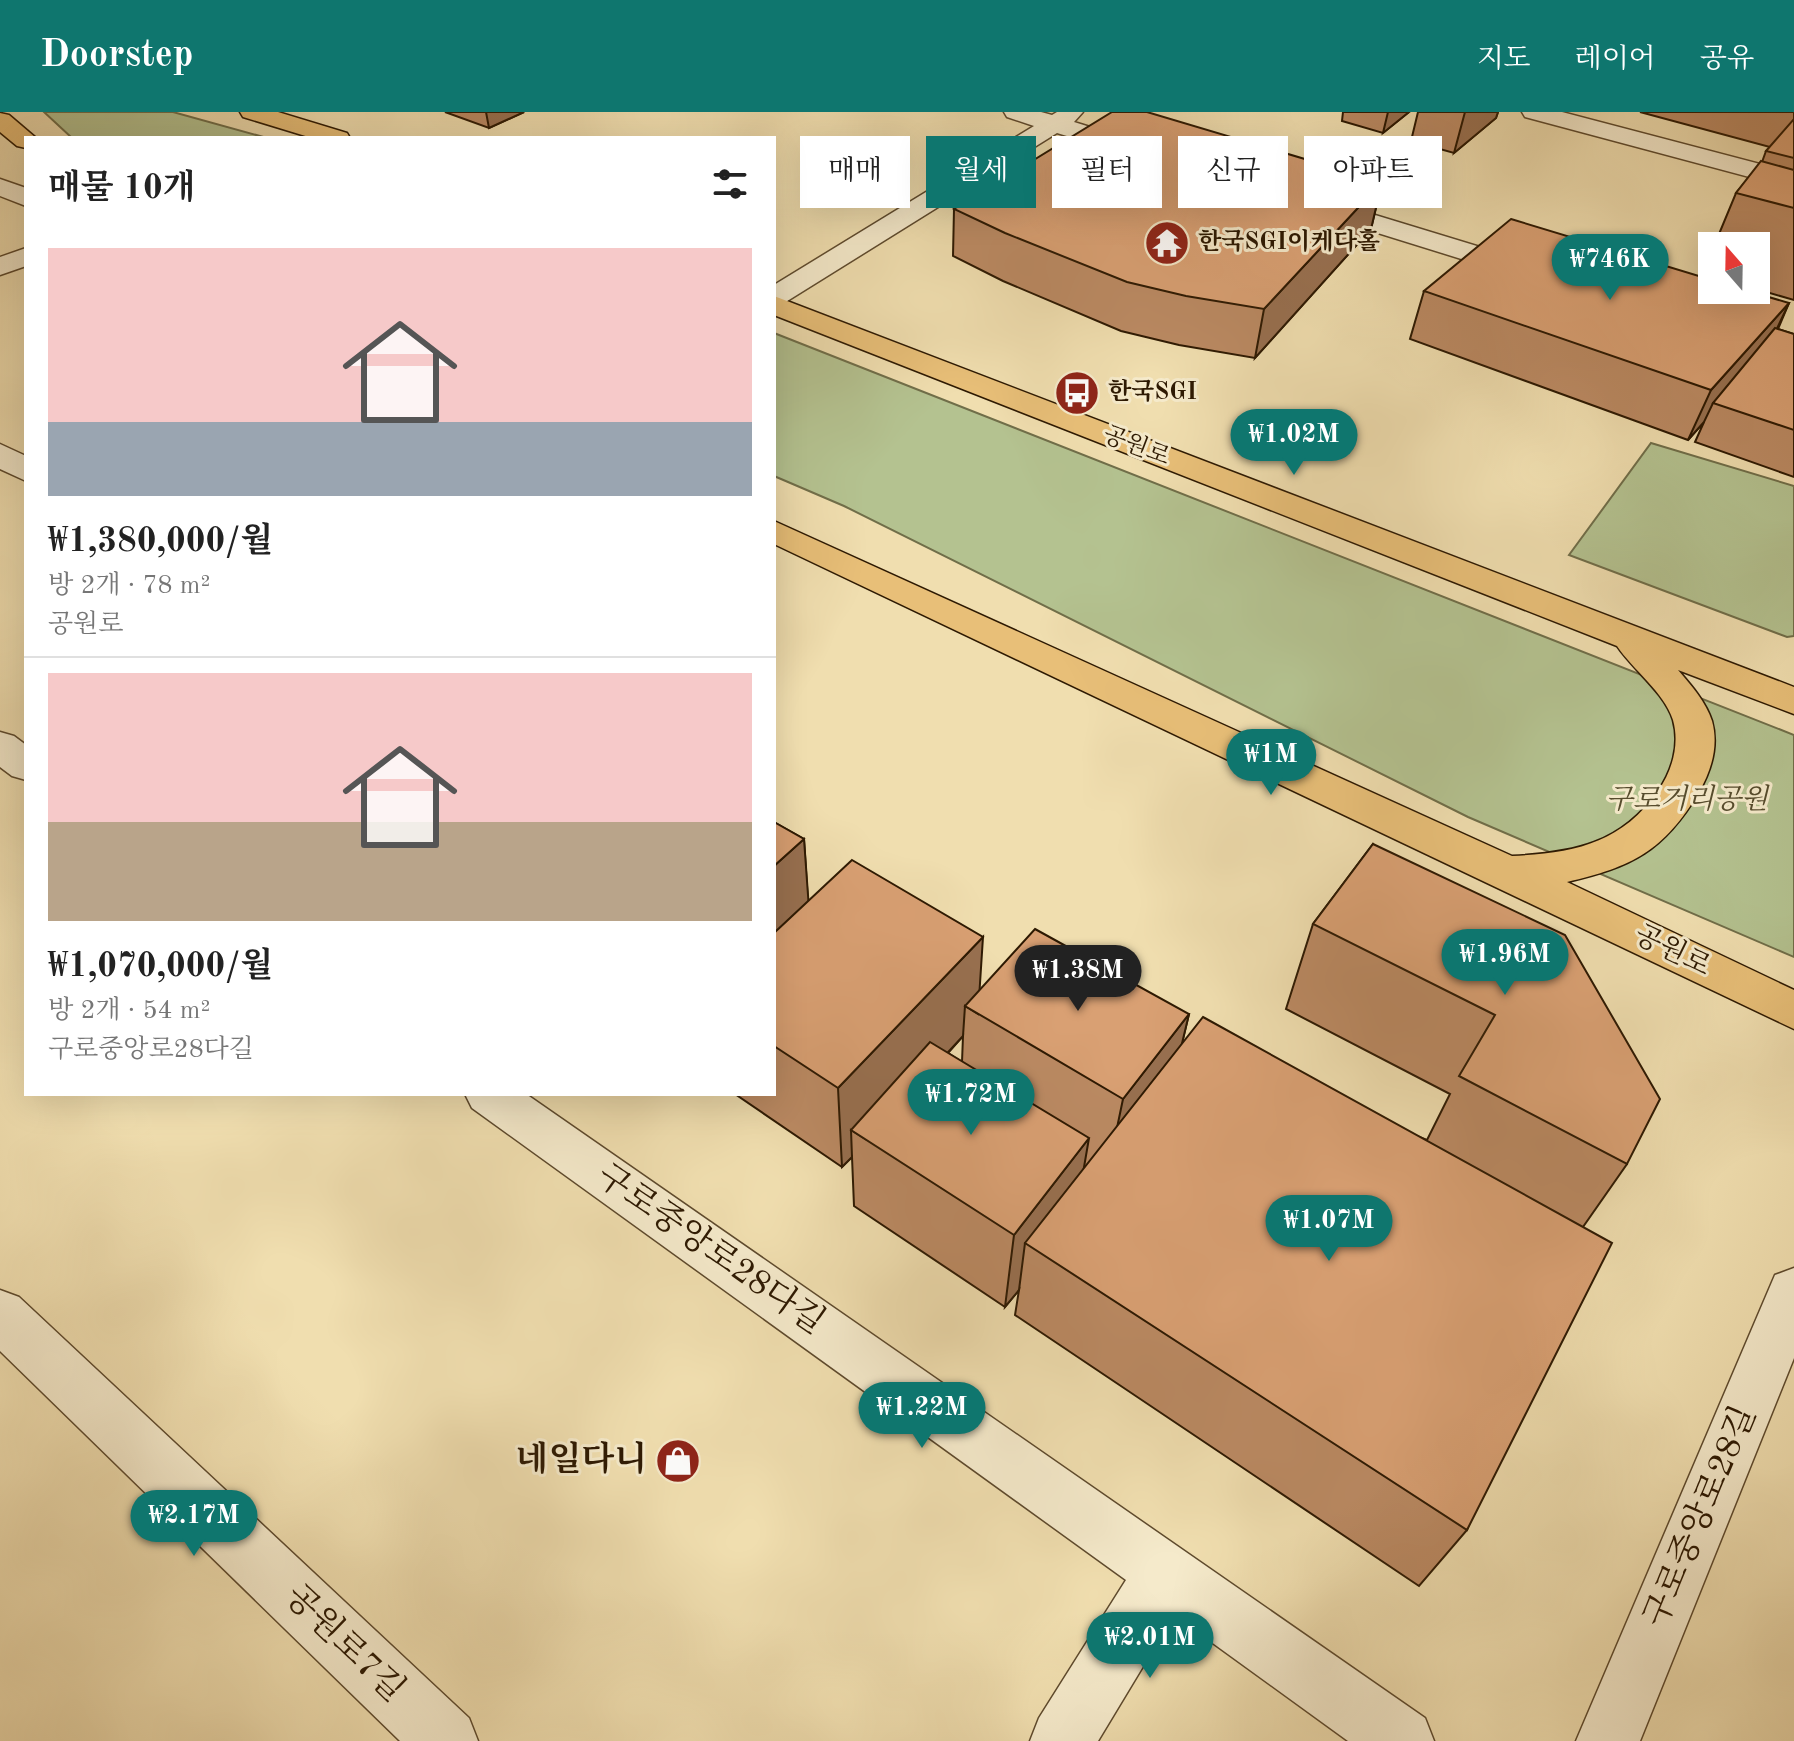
<!DOCTYPE html>
<html lang="ko">
<meta charset="utf-8">
<style>
:root{--surface:#fff;--page:#f2f2f2;--text:#222;--muted:#767676;--line:#e0e0e0;--accent:#0f766e}
body{margin:0;font-family:"Old Standard TT","Noto Serif KR",serif;background:var(--page);color:var(--text);height:100vh;display:flex;flex-direction:column;font-size:30px;white-space:nowrap}
*{box-sizing:border-box;margin:0}
p{font-size:26px;color:var(--muted)}
.icon{flex:none;width:44px;height:44px;fill:none;stroke:currentColor;stroke-width:2;stroke-linecap:round;stroke-linejoin:round}
.map{position:relative;flex:1;overflow:hidden}
.details{position:absolute;left:24px;top:24px;width:752px;height:960px;display:flex;flex-direction:column;background:var(--surface);border-radius:0px;box-shadow:0 8px 32px #0002}
.details>*{flex:none}
.banner{position:absolute;left:800px;top:24px;width:760px;height:72px;display:flex;gap:16px}
.needle{width:52px;rotate:340deg}
.controls{position:absolute;left:1698px;top:120px;display:grid;gap:16px}
.controls a{display:grid;place-items:center;width:72px;height:72px;border-radius:0px;background:var(--surface);box-shadow:0 8px 32px #0002;font-size:40px}
.price{position:absolute;translate:-50% -68px;padding:0 18px;border-radius:28px;background:var(--accent);color:#fff;font-size:26px;line-height:52px;filter:drop-shadow(0 2px 4px #0008)}
.price::after{content:'';position:absolute;left:50%;top:48px;width:24px;height:18px;margin-left:-12px;background:inherit;clip-path:polygon(0 0,100% 0,50% 100%)}
.price.active{background:#222;color:#fff}
ul{padding:0;list-style:none}
li{display:grid;align-content:center;gap:16px;height:424px;padding:0 24px}
li+li{border-top:2px solid var(--line)}
li span{display:grid;place-items:center;height:248px;border-radius:0px;color:#555}
li>.icon{margin-inline-start:auto}
span .icon{width:144px;height:144px;fill:#fffc;stroke-width:1}
li b{font-size:34px}
h2{display:flex;justify-content:space-between;align-items:center;height:96px;padding:0 24px;font-size:34px}
.pill{padding:0 28px;border-radius:0px;background:var(--surface);box-shadow:0 8px 32px #0002;font-size:28px;line-height:72px}
.pill.active{background:var(--accent);color:#fff}
header{display:flex;align-items:center;gap:48px;box-sizing:border-box;height:112px;padding:0 40px;background:var(--accent);color:#fff}
header strong{font-size:38px}
nav{display:flex;gap:44px;margin-inline-start:auto;font-size:28px}
.map>svg:first-child{display:block}
</style>
<header>
<strong>Doorstep</strong>
<nav><a>지도</a><a>레이어</a><a>공유</a></nav>
</header>
<div class="map">
<svg width="1794" height="1629" viewBox="0 0 1794 1629">
<rect width="100%" height="100%" fill="#f0deaf"/>
<filter id="stains"><feTurbulence type="fractalNoise" baseFrequency=".0025" numOctaves="4"/><feColorMatrix values="0 0 0 0 .2 0 0 0 0 .09 0 0 0 0 .02 0 0 0 .5 -.17"/></filter>
<radialGradient id="worn" r=".72"><stop offset=".6" stop-color="#630" stop-opacity="0"/><stop offset="1" stop-color="#630" stop-opacity=".3"/></radialGradient>
<path fill="#b4c290" stroke="#706e49" stroke-width="2" d="M44,0H173L267,26H72Z
M774,221L1794,623V845L1468,705L844,394L774,364Z
M1651,331L1794,374V524L1787,525L1569,443Z"/>
<g fill="none" stroke-linecap="round" stroke-linejoin="round">
<g stroke="#5e4a2d" stroke-width="3">
<path id="minor" d="M1004,0H1041L1052,3L1057,0H1083L1074,10L1145,32L1149,37L1145,42L1136,45L1057,21L784,191L774,194V173L1034,14L1007,5Z
M1522,0H1562L1794,61V77L1525,5Z
M0,67L26,76V94L0,84Z
M1316,85L1536,152L1540,158L1536,164L1526,166L1516,164L1307,99L1303,93L1307,87Z
M26,136V154L0,163V145Z
M0,332L26,344V369L0,357Z
M0,620L14,624L26,633V668L12,664L0,655Z
M465,982H526L1425,1606L1434,1629H1348L1174,1503L1098,1629H1030L1039,1606L1126,1468L472,996Z
M1794,1156V1246L1640,1629H1576L1775,1163Z
M0,1178L19,1185L469,1606L478,1629H400L0,1239Z"/>
</g>
<g stroke="#2d1902" stroke-width="3">
<path id="major" d="M240,0H278L347,21L350,26H312L243,5Z
M0,1L9,3L36,26H26V36L17,34L0,20Z
M774,184L1794,575V602L1678,558C1691,573 1706,590 1712,609C1719,634 1711,659 1699,680C1664,739 1632,755 1567,770L1794,878V917L774,432V409L1512,744C1573,741 1621,732 1658,679C1672,659 1680,633 1673,608C1664,580 1633,558 1617,534L774,203Z"/>
</g>
<use href="#minor" fill="#f5eacb" fill-rule="evenodd"/>
<use href="#major" fill="#e8bf78" fill-rule="evenodd"/>
</g>
<path fill="#bb8a63" stroke="#2d1902" stroke-width="2" fill-rule="evenodd" d="M445,0H524L489,16Z
M1343,0H1409L1383,21L1342,9Z
M1418,0H1498L1496,6L1454,41L1411,29Z
M1640,0H1794V188L1756,177V134H1714L1736,81L1762,50L1766,39L1770,35Z
M1382,70L1371,117L1255,246L1179,233L1121,219L1003,169L953,144L954,97Z
M1712,138V165L1702,162Z
M1424,179L1789,191L1778,217L1794,222V365L1695,330L1704,310L1688,328L1410,227Z
M774,710L804,727L808,789L979,878L1189,902L1182,931L1427,1028L1450,982L1286,897L1313,812L1373,732L1627,1052L1583,1115L1467,1418L1419,1474L1015,1203L1019,1178L1005,1195L854,1094L852,1045L842,1055L735,982H774ZM963,924L962,950L948,941Z"/>
<path fill="#987050" stroke="#2d1902" stroke-width="2" d="M486,0H524L489,16Z
M1388,0H1409L1383,21Z
M1465,0H1498L1496,6L1454,41Z
M1382,70L1371,117L1255,246L1264,197Z
M1789,191L1766,240L1713,291L1704,310L1688,328L1711,278Z
M804,727L810,811L774,845V754Z
M983,825L978,902L965,894L963,924L867,1028L851,1018L852,1045L842,1055L838,976Z
M1189,902L1170,982L1107,1064L1123,987Z
M1089,1026L1076,1102L1025,1131L1019,1178L1005,1195L1014,1123Z"/>
<path fill="#d9a073" stroke="#2d1902" stroke-width="2" d="M1112,0H1147L1382,70L1264,197L1186,184L1127,170L1005,121L954,97Z
M1794,7V46L1766,39Z
M1761,49L1794,58V96L1736,81Z
M1511,107L1712,168V178H1745L1789,191L1711,278L1424,179Z
M1775,216L1794,222V318L1713,291Z
M774,710L804,727L774,754Z
M1373,732L1565,823L1660,987L1627,1052L1459,964L1495,903L1313,812Z
M852,748L983,825L838,976L774,934V821Z
M1035,817L1189,902L1123,987L965,894Z
M1203,905L1612,1131L1467,1418L1025,1131Z
M930,930L1089,1026L1014,1123L851,1018Z"/>
<defs>
<g id="temple-disc" transform="scale(2.3)"><circle r="9.5" fill="#8f2418" stroke="#f5eacb"/><path d="M0-6L5-2H3V0L6.5 2.5H4V6H1.5V3h-3V6H-4V2.5H-6.5L-3 0V-2H-5Z" fill="#fff"/></g>
<g id="bus-disc" transform="scale(2.3)"><circle r="9.5" fill="#8f2418" stroke="#f5eacb"/><path d="M-5-6H5V4H4V6H2V4H-2V6H-4V4H-5ZM-3.5-4V0h7V-4ZM-3.5 1.2v1.5H-2V1.2ZM2 1.2v1.5H3.5V1.2Z" fill="#fff"/></g>
<g id="shop-disc" transform="scale(2.3)"><circle r="9.5" fill="#8f2418" stroke="#f5eacb"/><path d="M-5-2.5h2.3a2.7 3.5 0 0 1 5.4 0H5L5.5 6h-11ZM-1.5-2.5h3a1.5 2.3 0 0 0-3 0Z" fill="#fff"/></g>
</defs>
<g fill-rule="evenodd">
<use href="#temple-disc" x="1167" y="131"/>
<use href="#bus-disc" x="1077" y="281"/>
<use href="#shop-disc" x="678" y="1349"/>
</g>
<g text-anchor="middle" dominant-baseline="central" stroke-width="6" stroke-linejoin="round" paint-order="stroke">
<g font-size="24" font-weight="bold" fill="#2d1902" stroke="#f5eacb" text-anchor="start">
<text x="1198" y="131">한국SGI이케다홀</text>
<text x="1108" y="281">한국SGI</text>
</g>
<g font-size="24" fill="#2d1902" stroke="#f5eacb">
<text transform="translate(1136 335) rotate(21)">공원로</text>
</g>
<g font-size="28" font-style="italic" fill="#564c2d" stroke="#f5eacb">
<text x="1687" y="689">구로거리공원</text>
</g>
<g font-size="28" fill="#2d1902" stroke="#f5eacb">
<text transform="translate(1672 840) rotate(26)">공원로</text>
</g>
<g font-size="34" fill="#2d1902" stroke="#f5eacb">
<text transform="translate(710 1138) rotate(35)">구로중앙로28다길</text>
<text transform="translate(1701 1405) rotate(-67)">구로중앙로28길</text>
<text transform="translate(344 1532) rotate(44)">공원로7길</text>
</g>
<g font-size="34" font-weight="bold" fill="#2d1902" stroke="#f5eacb" text-anchor="end">
<text x="647" y="1349">네일다니</text>
</g>
</g>
<rect width="100%" height="100%" filter="url(#stains)"/>
<rect width="100%" height="100%" fill="url(#worn)"/>
</svg>
<div class="controls">
<a><svg class="needle" viewBox="-14 -14 28 28"><path d="M0-13l5 13h-10z" fill="#e53935"/><path d="M0 13l5-13h-10z" fill="#767676"/></svg></a>
</div>
<b class="price" style="left:1610px;top:190px">₩746K</b>
<b class="price" style="left:1294px;top:365px">₩1.02M</b>
<b class="price" style="left:1271px;top:685px">₩1M</b>
<b class="price" style="left:1505px;top:885px">₩1.96M</b>
<b class="price active" style="left:1078px;top:901px">₩1.38M</b>
<b class="price" style="left:971px;top:1025px">₩1.72M</b>
<b class="price" style="left:1329px;top:1151px">₩1.07M</b>
<b class="price" style="left:922px;top:1338px">₩1.22M</b>
<b class="price" style="left:194px;top:1446px">₩2.17M</b>
<b class="price" style="left:1150px;top:1568px">₩2.01M</b>
<div class="banner">
<a class="pill">매매</a>
<a class="pill active">월세</a>
<a class="pill">필터</a>
<a class="pill">신규</a>
<a class="pill">아파트</a>
</div>
<section class="details">
<h2>매물 10개<svg class="icon" aria-label="filters" viewBox="0 0 24 24"><path d="M4 7h16M4 17h16"/><circle cx="9" cy="7" r="2"/><circle cx="15" cy="17" r="2"/></svg></h2>
<ul>
<li><span style="background:linear-gradient(#f6c9c9 70%,#9aa5b1 0)"><svg class="icon" aria-label="home" viewBox="0 0 24 24"><path d="M3 11l9-7 9 7M6 9v11h12V9"/></svg></span><div><b>₩1,380,000/월</b><p>방 2개 · 78 m²</p><p>공원로</p></div></li>
<li><span style="background:linear-gradient(#f6c9c9 60%,#b9a48a 0)"><svg class="icon" aria-label="home" viewBox="0 0 24 24"><path d="M3 11l9-7 9 7M6 9v11h12V9"/></svg></span><div><b>₩1,070,000/월</b><p>방 2개 · 54 m²</p><p>구로중앙로28다길</p></div></li>
</ul>
</section>
</div>
